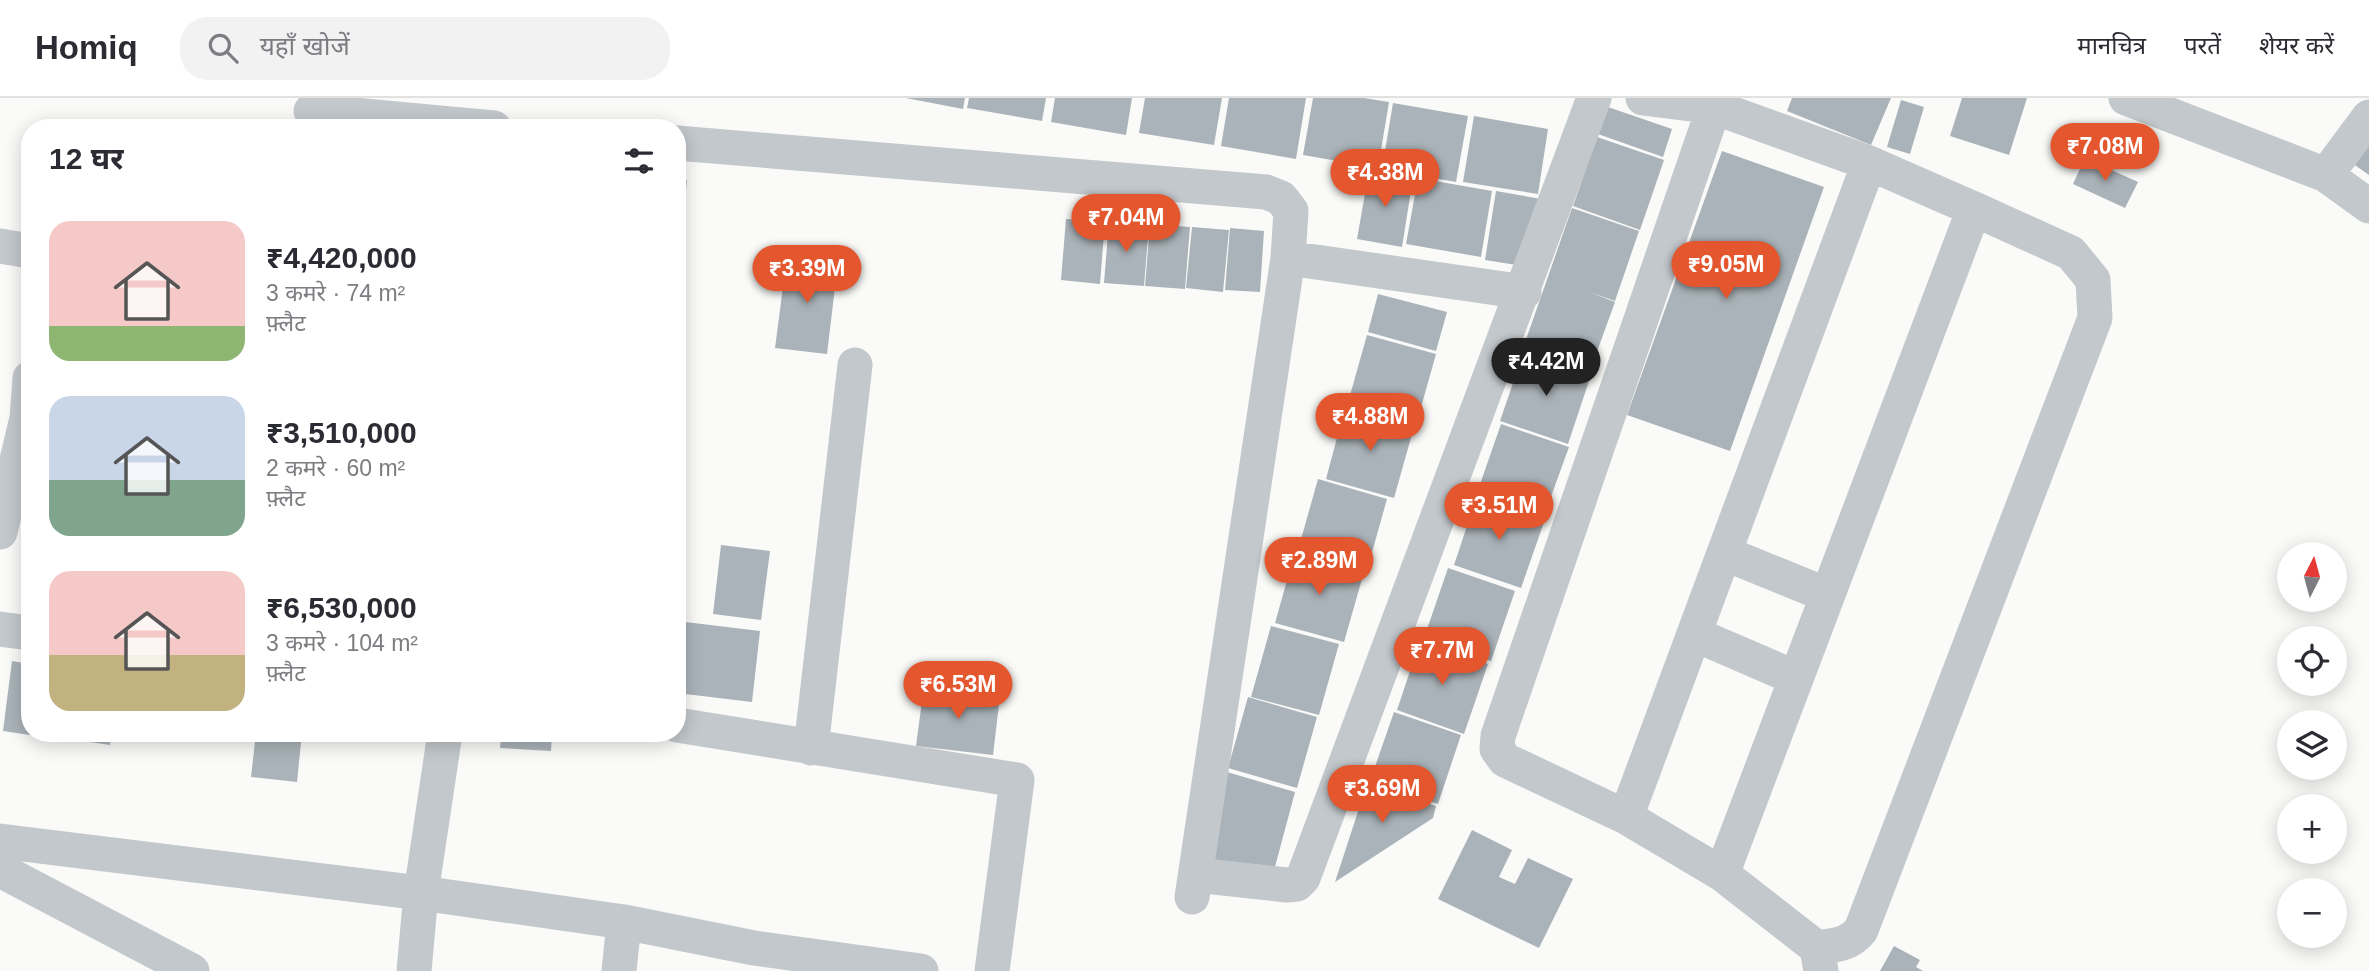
<!DOCTYPE html>
<html lang="hi">
<meta charset="utf-8">
<style>
:root{--surface:#fff;--page:#f2f2f3;--text:#2b2b33;--muted:#7c7c81;--line:#e1e1e2;--accent:#e4572e}
body{margin:0;font-family:Arial,"Noto Sans Devanagari",sans-serif;background:var(--page);color:var(--text);height:100vh;display:flex;flex-direction:column;font-size:26px;white-space:nowrap}
*{box-sizing:border-box;margin:0}
p{font-size:23px;color:var(--muted)}
.icon{flex:none;width:38px;height:38px;fill:none;stroke:currentColor;stroke-width:2;stroke-linecap:round;stroke-linejoin:round}
.map{position:relative;flex:1;overflow:hidden}
.drawer{position:absolute;left:21px;top:21px;width:665px;height:623px;display:flex;flex-direction:column;background:var(--surface);border-radius:28px;box-shadow:0 4px 18px #0003}
.drawer>*{flex:none}
.needle{width:46px;rotate:6deg}
.fabs{position:absolute;left:2277px;top:444px;display:grid;gap:14px}
.fabs a{display:grid;place-items:center;width:70px;height:70px;border-radius:50%;background:var(--surface);box-shadow:0 4px 18px #0003;font-size:35px}
.price{position:absolute;translate:-50% -60px;padding:0 16px;border-radius:24px;background:var(--accent);color:#fff;font-size:23px;line-height:46px;filter:drop-shadow(0 2px 4px #0008)}
.price::after{content:'';position:absolute;left:50%;top:42px;width:21px;height:16px;margin-left:-10px;background:inherit;clip-path:polygon(0 0,100% 0,50% 100%)}
.price.current{background:#222;color:#fff}
ul{padding:0;list-style:none}
li{display:flex;align-items:center;gap:21px;height:175px;padding:0 28px}
li span{display:grid;place-items:center;flex:none;width:196px;height:140px;border-radius:21px;color:#555}
li>.icon{margin-inline-start:auto}
span .icon{width:84px;height:84px;fill:#fffc;stroke-width:1}
li b{font-size:30px}
h2{display:flex;justify-content:space-between;align-items:center;height:84px;padding:0 28px;font-size:30px}
header{display:flex;align-items:center;gap:42px;box-sizing:border-box;height:98px;padding:0 35px;background:var(--surface);border-bottom:2px solid var(--line)}
header strong{font-size:33px}
nav{display:flex;gap:38px;margin-inline-start:auto;font-size:24px}
.search{width:490px;height:63px;background:var(--page);display:flex;align-items:center;gap:18px;box-sizing:border-box;padding:0 24px;border-radius:28px;color:var(--muted);font-size:26px}
.map>svg:first-child{display:block}
</style>
<header>
<strong>Homiq</strong>
<div class="search"><svg class="icon" aria-label="search" viewBox="0 0 24 24"><circle cx="10" cy="10" r="6"/><path d="M15 15l6 6"/></svg>यहाँ खोजें</div>
<nav><a>मानचित्र</a><a>परतें</a><a>शेयर करें</a></nav>
</header>
<div class="map">
<svg width="2369" height="873" viewBox="0 0 2369 873">
<rect width="100%" height="100%" fill="#fafaf8"/>
<path fill="#aab3b9" d="M906,0H965L963,11Z
M969,0H1046L1042,23L967,10Z
M1055,0H1132L1126,37L1051,24Z
M1145,0H1222L1214,47L1139,35Z
M1229,0H1306L1296,61L1221,48Z
M1313,0H1364L1389,4L1378,70L1303,57Z
M1792,0H1891L1871,47L1787,13Z
M1962,0H2027L2009,57L1950,38Z
M1901,2L1924,9L1910,56L1887,49Z
M1393,5L1468,18L1456,84L1382,71Z
M1605,8L1672,31L1663,59L1595,35Z
M1474,18L1548,31L1538,96L1463,84Z
M2369,35V77L2349,63Z
M1597,39L1664,62L1640,132L1573,108Z
M1722,53L1824,89L1730,353L1627,317Z
M2085,60L2138,84L2125,110L2073,86Z
M1369,73L1413,80L1402,149L1357,141Z
M1418,80L1492,93L1481,159L1406,146Z
M677,81L687,82L679,155H677Z
M1496,93L1541,101L1529,169L1485,162Z
M1572,110L1639,133L1615,203L1589,194L1615,204L1590,273L1523,250Z
M1066,121L1105,123L1100,186L1061,182Z
M1109,123L1149,127L1144,188L1104,185Z
M1150,126L1190,129L1185,191L1145,188Z
M1192,129L1229,132L1223,194L1186,190Z
M1230,130L1264,133L1260,194L1225,192Z
M787,158L838,164L827,256L775,250Z
M1378,196L1447,214L1436,253L1368,234Z
M1367,237L1436,256L1416,327L1347,308Z
M1524,253L1591,277L1568,346L1500,323Z
M1345,310L1414,329L1394,400L1326,381Z
M1501,326L1569,349L1544,418L1477,395Z
M1318,381L1387,401L1367,472L1298,452Z
M1477,398L1545,421L1521,490L1454,467Z
M721,447L770,453L761,522L713,516Z
M1295,454L1364,474L1344,544L1275,525Z
M1448,470L1515,493L1491,563L1424,540Z
M677,523L760,533L752,604L677,595Z
M1271,528L1339,546L1319,617L1251,599Z
M1420,543L1488,566L1464,636L1397,612Z
M12,563L30,566V637L3,633Z
M924,588L1000,598L993,657L916,648Z
M1248,599L1317,619L1297,690L1228,670Z
M1394,614L1461,637L1438,706L1370,683Z
M30,635H111L110,647Z
M256,635H302L297,684L251,679Z
M501,635H552L551,653L500,650Z
M1227,674L1295,694L1272,780L1202,761Z
M1367,686L1436,708L1433,720L1335,784Z
M1472,732L1512,752L1499,779L1515,786L1528,760L1573,781L1539,850L1438,801Z
M1894,848L1920,862L1916,869L1923,873H1880Z"/>
<g fill="none" stroke-linecap="round" stroke-linejoin="round">
<path stroke="#c3c8cc" stroke-width="35" d="M1643,0L1714,9L1869,65L1974,111L1722,776
M2126,0L2326,77L2369,108
M1714,9L1498,638L1497,651L1505,662L1626,719L1722,776L1817,850L1821,873
M311,13L494,30
M677,45L1266,94L1281,100L1291,113L1288,160L1192,799
M2326,77L2369,19
M0,148L30,153
M1288,160L1524,194
M0,434L27,320L30,280
M1724,455L1827,497
M0,531L30,535
M1694,536L1796,580
M677,627L1017,682L992,873
M811,650L855,267
M1626,719L1869,65
M0,743L421,795L624,824L754,850L921,873
M0,772L192,873
M1196,777L1287,787L1297,786L1303,780L1594,0
M1817,850C1835,847 1849,847 1861,832L2095,220L2093,182L2071,155L1974,111
M414,873L421,795L445,635
M619,873L624,824"/>
</g>
</svg>
<div class="fabs">
<a><svg class="needle" viewBox="-14 -14 28 28"><path d="M0-13l5 13h-10z" fill="#e53935"/><path d="M0 13l5-13h-10z" fill="#7c7c81"/></svg></a>
<a><svg class="icon" aria-label="locate" viewBox="0 0 24 24"><circle cx="12" cy="12" r="6"/><path d="M12 2v4M12 18v4M2 12h4M18 12h4"/></svg></a>
<a><svg class="icon" aria-label="layers" viewBox="0 0 24 24"><path d="M12 4l9 5-9 5-9-5zM3 14l9 5 9-5"/></svg></a>
<a>+</a>
<a>−</a>
</div>
<b class="price" style="left:2105px;top:85px">₹7.08M</b>
<b class="price" style="left:1385px;top:111px">₹4.38M</b>
<b class="price" style="left:1126px;top:156px">₹7.04M</b>
<b class="price" style="left:1726px;top:203px">₹9.05M</b>
<b class="price" style="left:807px;top:207px">₹3.39M</b>
<b class="price current" style="left:1546px;top:300px">₹4.42M</b>
<b class="price" style="left:1370px;top:355px">₹4.88M</b>
<b class="price" style="left:1499px;top:444px">₹3.51M</b>
<b class="price" style="left:1319px;top:499px">₹2.89M</b>
<b class="price" style="left:1442px;top:589px">₹7.7M</b>
<b class="price" style="left:958px;top:623px">₹6.53M</b>
<b class="price" style="left:1382px;top:727px">₹3.69M</b>
<section class="drawer">
<h2>12 घर<svg class="icon" aria-label="filters" viewBox="0 0 24 24"><path d="M4 7h16M4 17h16"/><circle cx="9" cy="7" r="2"/><circle cx="15" cy="17" r="2"/></svg></h2>
<ul>
<li><span style="background:linear-gradient(#f6c9c9 75%,#8fb573 0)"><svg class="icon" aria-label="home" viewBox="0 0 24 24"><path d="M3 11l9-7 9 7M6 9v11h12V9"/></svg></span><div><b>₹4,420,000</b><p>3 कमरे · 74 m²</p><p>फ़्लैट</p></div></li>
<li><span style="background:linear-gradient(#c9d6e8 60%,#7fa58c 0)"><svg class="icon" aria-label="home" viewBox="0 0 24 24"><path d="M3 11l9-7 9 7M6 9v11h12V9"/></svg></span><div><b>₹3,510,000</b><p>2 कमरे · 60 m²</p><p>फ़्लैट</p></div></li>
<li><span style="background:linear-gradient(#f6c9c9 60%,#c2b280 0)"><svg class="icon" aria-label="home" viewBox="0 0 24 24"><path d="M3 11l9-7 9 7M6 9v11h12V9"/></svg></span><div><b>₹6,530,000</b><p>3 कमरे · 104 m²</p><p>फ़्लैट</p></div></li>
</ul>
</section>
</div>
